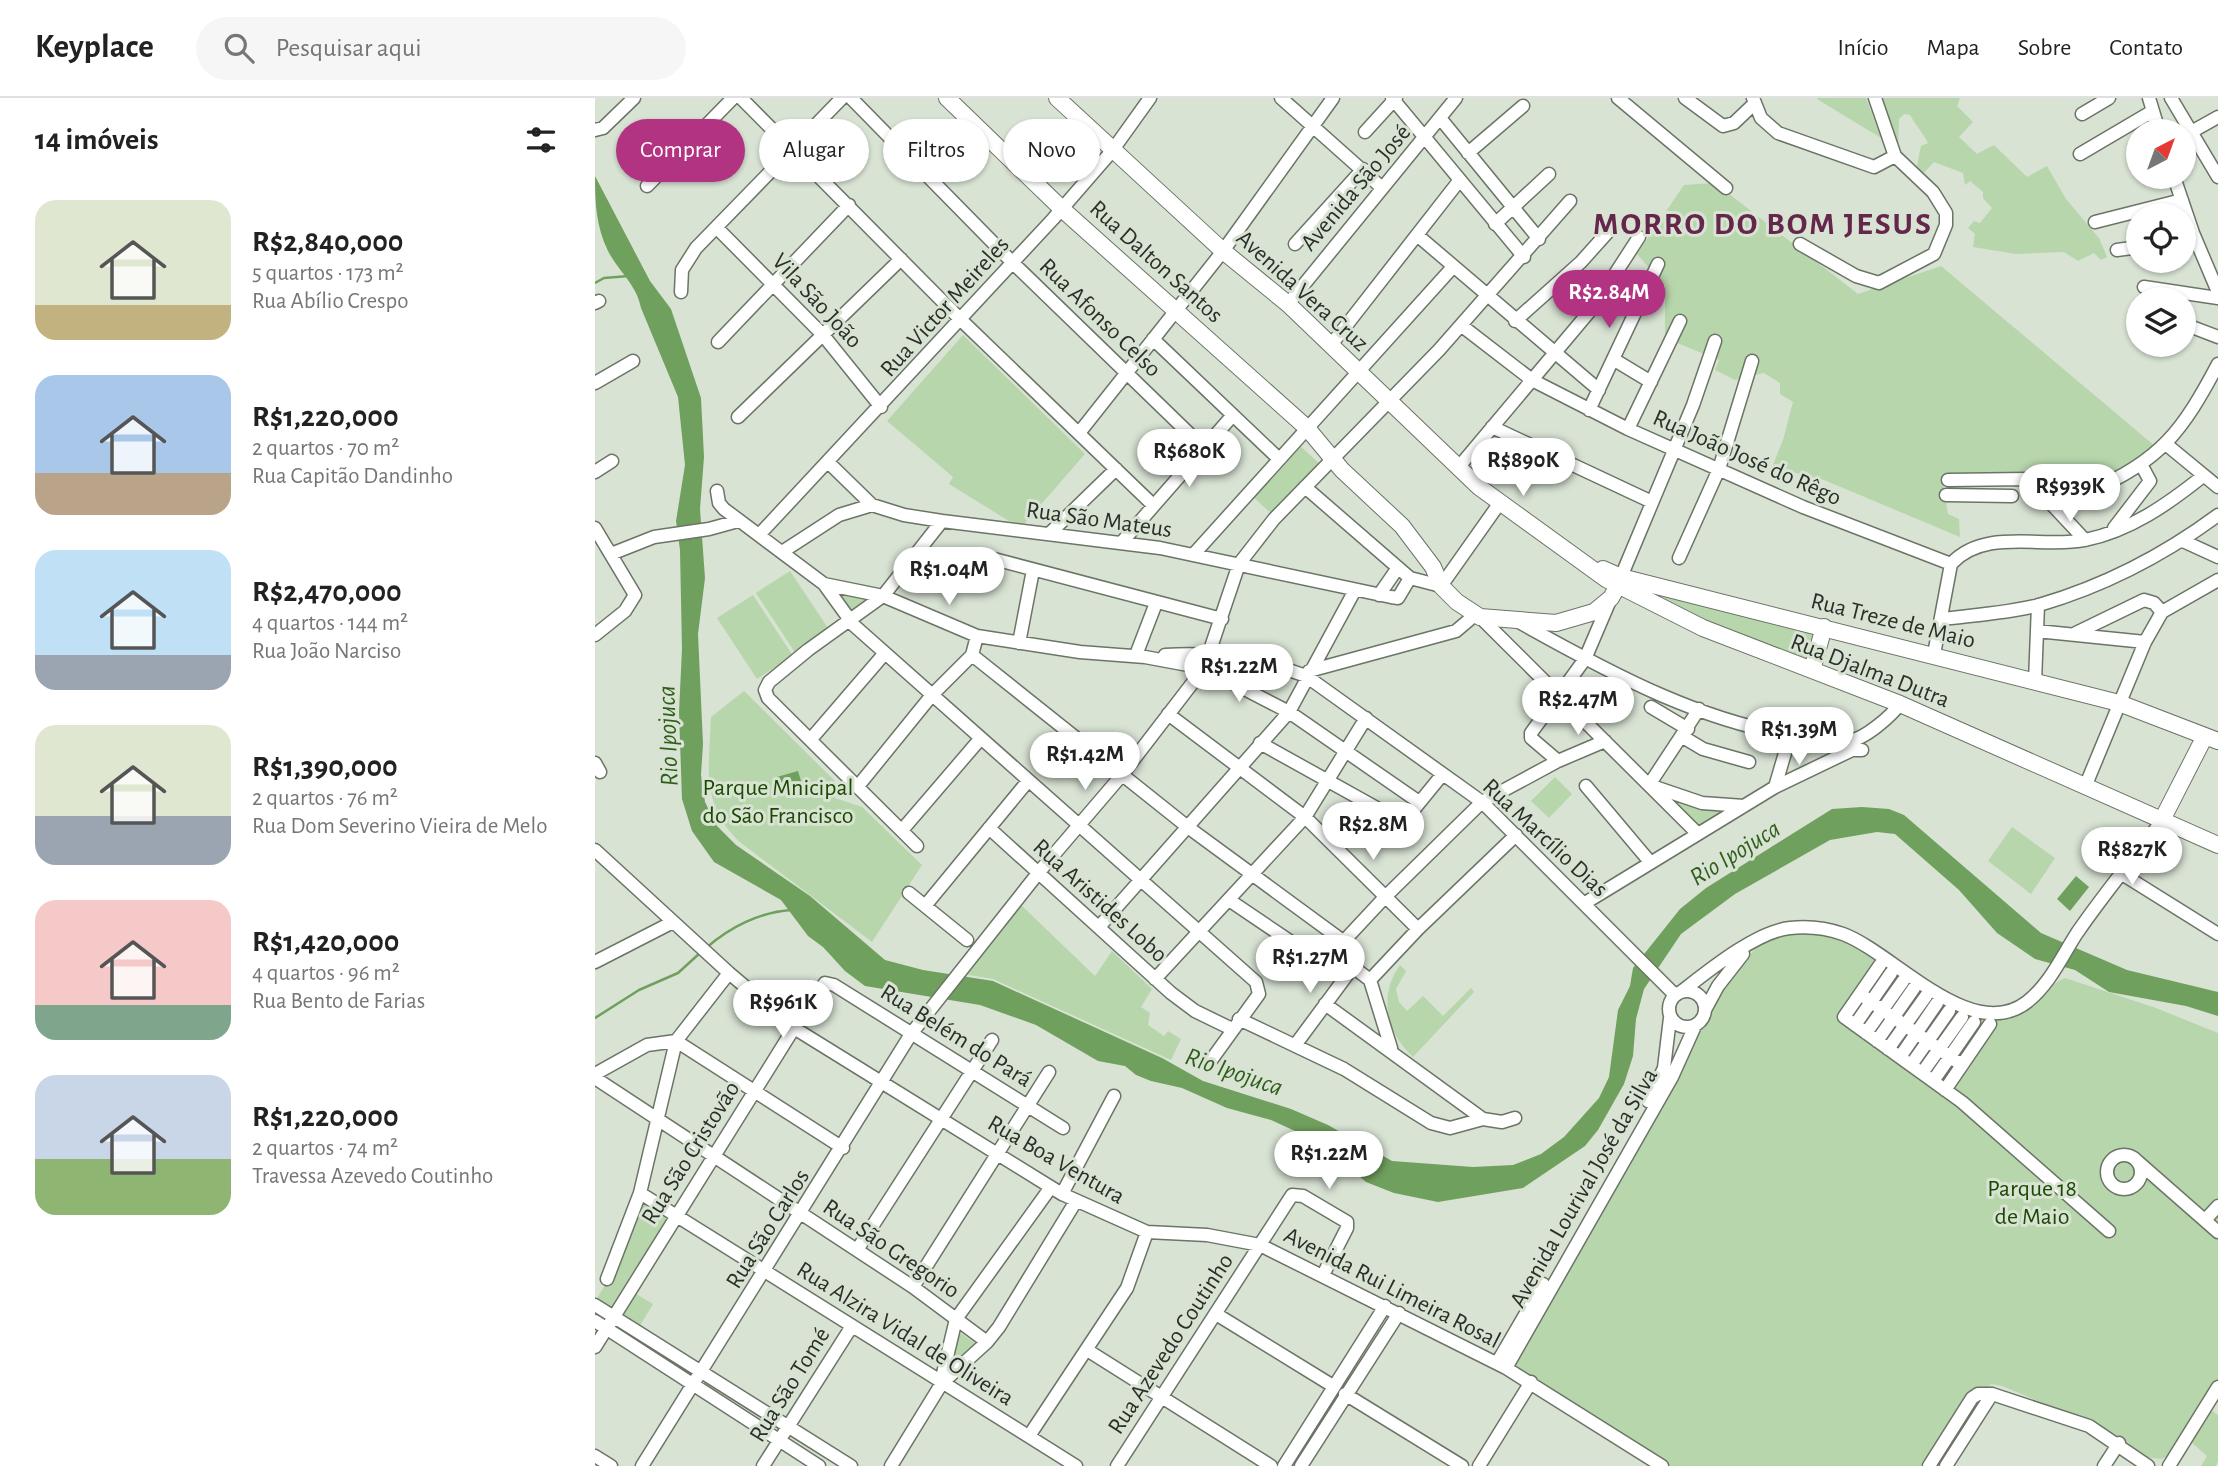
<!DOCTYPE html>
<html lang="pt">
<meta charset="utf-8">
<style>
:root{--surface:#fff;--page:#f6f6f6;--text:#222;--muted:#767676;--line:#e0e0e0;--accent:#b23381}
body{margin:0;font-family:"Alegreya Sans",sans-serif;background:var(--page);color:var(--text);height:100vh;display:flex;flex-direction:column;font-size:26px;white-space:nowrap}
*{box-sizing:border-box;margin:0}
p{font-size:23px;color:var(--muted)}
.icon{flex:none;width:38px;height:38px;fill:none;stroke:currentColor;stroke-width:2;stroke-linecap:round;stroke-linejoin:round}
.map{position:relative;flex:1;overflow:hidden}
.details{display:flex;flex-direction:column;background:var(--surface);width:595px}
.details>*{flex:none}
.top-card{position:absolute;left:21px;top:21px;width:665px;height:63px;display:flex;gap:14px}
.needle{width:46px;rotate:41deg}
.tools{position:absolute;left:1531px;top:21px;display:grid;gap:14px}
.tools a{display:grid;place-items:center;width:70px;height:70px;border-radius:50%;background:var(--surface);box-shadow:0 2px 5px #0004;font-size:35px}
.price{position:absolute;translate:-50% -60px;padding:0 16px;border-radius:24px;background:#fff;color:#222;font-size:23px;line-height:46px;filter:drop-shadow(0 2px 4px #0008)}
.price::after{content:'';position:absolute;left:50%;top:42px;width:21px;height:16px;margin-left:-10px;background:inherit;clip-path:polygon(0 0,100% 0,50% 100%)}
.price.active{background:var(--accent);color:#fff}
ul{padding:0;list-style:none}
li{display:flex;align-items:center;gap:21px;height:175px;padding:0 35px}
li span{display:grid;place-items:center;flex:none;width:196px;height:140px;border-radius:21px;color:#555}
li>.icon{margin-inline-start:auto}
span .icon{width:84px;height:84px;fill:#fffc;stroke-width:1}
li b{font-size:30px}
h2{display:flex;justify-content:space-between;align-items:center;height:84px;padding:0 35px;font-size:30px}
.tag{padding:0 24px;border-radius:32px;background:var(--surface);box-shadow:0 2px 5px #0004;font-size:24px;line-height:63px}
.tag.active{background:var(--accent);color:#fff}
header{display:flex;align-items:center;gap:42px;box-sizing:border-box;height:98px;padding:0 35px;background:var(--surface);border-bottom:2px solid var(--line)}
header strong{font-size:33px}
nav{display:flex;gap:38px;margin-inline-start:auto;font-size:24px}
.search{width:490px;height:63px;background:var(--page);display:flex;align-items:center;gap:18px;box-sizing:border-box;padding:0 24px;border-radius:38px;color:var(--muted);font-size:26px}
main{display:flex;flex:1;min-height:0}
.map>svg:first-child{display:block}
</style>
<header>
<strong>Keyplace</strong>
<div class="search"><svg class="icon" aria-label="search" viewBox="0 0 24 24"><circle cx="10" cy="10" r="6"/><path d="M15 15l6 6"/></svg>Pesquisar aqui</div>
<nav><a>Início</a><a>Mapa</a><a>Sobre</a><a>Contato</a></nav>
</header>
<main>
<section class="details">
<h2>14 imóveis<svg class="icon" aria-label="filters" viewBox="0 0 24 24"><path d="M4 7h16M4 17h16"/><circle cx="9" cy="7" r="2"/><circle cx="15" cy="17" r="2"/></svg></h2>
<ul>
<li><span style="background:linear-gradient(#dfe7d0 75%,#c2b280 0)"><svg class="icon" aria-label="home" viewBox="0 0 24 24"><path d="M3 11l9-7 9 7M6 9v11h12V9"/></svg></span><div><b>R$2,840,000</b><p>5 quartos · 173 m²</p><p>Rua Abílio Crespo</p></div></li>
<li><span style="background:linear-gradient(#a9c7e8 70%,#b9a48a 0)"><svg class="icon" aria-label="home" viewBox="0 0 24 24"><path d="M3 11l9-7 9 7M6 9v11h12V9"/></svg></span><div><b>R$1,220,000</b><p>2 quartos · 70 m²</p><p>Rua Capitão Dandinho</p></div></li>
<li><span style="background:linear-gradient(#bfe0f5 75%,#9aa5b1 0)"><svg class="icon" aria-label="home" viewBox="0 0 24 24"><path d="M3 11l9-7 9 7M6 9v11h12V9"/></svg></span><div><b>R$2,470,000</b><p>4 quartos · 144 m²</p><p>Rua João Narciso</p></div></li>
<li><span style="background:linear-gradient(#dfe7d0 65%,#9aa5b1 0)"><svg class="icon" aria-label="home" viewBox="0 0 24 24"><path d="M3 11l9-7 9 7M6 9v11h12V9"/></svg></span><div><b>R$1,390,000</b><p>2 quartos · 76 m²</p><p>Rua Dom Severino Vieira de Melo</p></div></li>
<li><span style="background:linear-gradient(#f6c9c9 75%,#7fa58c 0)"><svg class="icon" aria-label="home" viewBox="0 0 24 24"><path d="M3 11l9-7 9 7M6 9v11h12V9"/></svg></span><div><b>R$1,420,000</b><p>4 quartos · 96 m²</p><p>Rua Bento de Farias</p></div></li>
<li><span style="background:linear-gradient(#c9d6e8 60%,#8fb573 0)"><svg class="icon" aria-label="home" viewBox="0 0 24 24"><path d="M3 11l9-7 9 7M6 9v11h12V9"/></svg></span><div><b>R$1,220,000</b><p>2 quartos · 74 m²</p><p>Travessa Azevedo Coutinho</p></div></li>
</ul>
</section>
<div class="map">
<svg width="1623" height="1368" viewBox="0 0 1623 1368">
<rect width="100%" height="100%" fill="#d8e3d4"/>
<path fill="#b7d6ac" d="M1271,0L1286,40L1222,1L1223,0Z
M1283,0H1365L1362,8L1378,24L1364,39L1382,56L1399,47L1432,79L1452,68L1471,101L1504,140L1512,159L1506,162L1499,155L1483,163L1469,154L1421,156L1378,149L1380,136L1373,130L1379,123L1385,125L1397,110L1388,100V94L1375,83L1370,87L1368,75L1339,64L1326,78L1322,67L1326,48L1333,45C1330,38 1320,26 1315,17L1309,16L1304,21L1303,56Z
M1120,85L1263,196L1346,168L1561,349L1482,409L1450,378L1347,377L1353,416L1364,421L1365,439L1229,382L1177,369L1188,342L1198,304L1185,296V285L1169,275L1140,282L1120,272L1124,262L1070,240V188L1042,156L1089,87Z
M368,237L490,356L429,426L414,423L354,386L358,379L292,323Z
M702,345L727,368L680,419L655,396Z
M195,473L235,533L201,556L161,495Z
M1035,485L1231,532L1219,571L1177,556Z
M236,490L279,497L253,516Z
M158,497L198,558L162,581L122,520Z
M149,593L240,683V700L267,709L327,767L277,844L146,745C105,707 114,670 116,619Z
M960,679L977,696L954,720L936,703Z
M1069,693L1142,709L1104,731Z
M1417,729L1460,760L1436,796L1393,763Z
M426,807L500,878L517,853L557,891L546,909L555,915L553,927L569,938L573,933L586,941L576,962L398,881L368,876Z
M1193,834C1214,834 1235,837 1255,846C1304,869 1351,930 1410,921C1443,916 1448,888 1470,880L1561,910L1623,935V1284L1576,1357L1566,1361L1541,1358L1506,1329L1407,1288L1396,1286L1333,1368H1073L916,1265L1120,902L1161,849Z
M805,867L811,873L801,891L804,904L812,913L828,898L848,918L876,890L879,894L818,959C791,934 783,898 805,867Z
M44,1103L72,1121L13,1213L0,1204L13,1182Z
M38,1194L58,1206L43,1231L23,1219Z
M364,1234L387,1250L349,1285Z
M1614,1311L1623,1317V1363L1621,1368H1606L1612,1358L1594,1342Z"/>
<path fill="#70a05d" d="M0,78L55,183L76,211L106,300L109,359L105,411L110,480L103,536L108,646L106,677L110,704L122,728L141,747L215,798L290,862L328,872L398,883L567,960L608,983L696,1011L733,1027L797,1063L878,1069L918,1067L946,1056L969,1039L1004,1000L1014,979L1023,912L1035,888L1038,870L1085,811L1111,790L1237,711L1267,709L1294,711L1309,717L1446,835L1532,872L1623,894V918L1591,908L1514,894L1480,872L1440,861L1402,835L1364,792L1300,736L1282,734L1235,742L1140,796L1086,836L1049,891L1041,921L1038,958L1029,986L1003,1032L990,1048L928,1090L843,1104L799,1095L771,1084L724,1044L676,1022L632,1010L587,990L556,983L541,977L530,968L503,963L441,927L385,907L270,888L250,873L228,849L213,838L186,802L119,764L97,733L87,701L84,614L87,551L85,452L81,423L90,367L83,299L46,210C42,187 24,174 13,153C1,128 0,105 0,78Z
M203,673L206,683L192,696L184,693L180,686L182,679Z
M1481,778L1494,789L1475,813L1462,801Z"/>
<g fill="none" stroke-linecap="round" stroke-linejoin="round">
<path stroke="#70a05d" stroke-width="2.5" d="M0,185L9,180L34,178
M111,850C135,829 165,814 196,812
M0,920L44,892L83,875L106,854"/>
<g stroke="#6b7467" stroke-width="15">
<path id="minor" d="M146,0L366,222L558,407
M256,0L418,165L609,350
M686,0L786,89
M797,0L929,159
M1023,0L1131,90
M1090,0L1128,28L1139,25L1160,5
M1158,0L1166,20L1183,35L1279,69L1300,58
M1554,0L1564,33
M1576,0L1623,79
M1487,16L1514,0
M845,20L944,141
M0,32L8,30L39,0
M770,34L801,0
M1589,38L1623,19
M873,55L928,8
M1485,56L1558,13
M1579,79L1598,135L1623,194
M52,88L138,0
M1500,124L1587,102
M900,126L954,76
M122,130L228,237L286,309
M822,137L1004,292
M700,146L768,71
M1205,146L1261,178L1284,185L1339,156L1351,127V115L1338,94L1300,58L1280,0
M1522,152L1544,149
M1549,189L1623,200
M86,194L87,172L101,150L247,0
M0,205L4,203
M693,206L861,0
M920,223L986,164L1012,135
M1589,226L1623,239
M867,228L937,282L1033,331L1208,409L1356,466
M558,241L683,360
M123,244L254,107
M736,247L864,83
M1018,261L1056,284
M0,285L38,263
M994,312L1063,166
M143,319L306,161
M897,329L1057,404
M1033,331L1085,223
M484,335L628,153L738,0
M1572,347L1623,389
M234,365L277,407
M863,370L1000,207L1044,139
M0,374L17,363
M1353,382L1433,381L1490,442
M710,389L815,480L846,488L904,406
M122,393L124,405L129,411L229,486L288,498L382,538L485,554L550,559L609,570L694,614L824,704
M1495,393C1566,363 1588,332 1623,266
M1351,397L1417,398
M0,430L40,497L30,513L0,537
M1519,430L1555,383L1547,368
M454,436L521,371
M164,437L458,121L517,53L555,0
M1588,443L1623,459
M527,444L638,317
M187,454L244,417L277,407L309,417L347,423L565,450L796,499L803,500L815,480
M16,456L59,439L114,431L143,423
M598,457L857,170
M395,460L627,521
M1084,460L1124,371L1157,263
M1356,466C1390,429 1448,451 1490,442C1535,433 1573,406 1608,378
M1026,479L1098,307L1120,243
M229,486L255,522
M784,497L802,471
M885,519L1103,736
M1348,521C1379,517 1414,515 1444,507C1509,488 1569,457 1623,417
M254,523L661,884L664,896L617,961
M924,524C1013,574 1119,632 1222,640C1232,641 1244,644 1254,643C1270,641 1296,618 1305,606
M1442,533L1550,544
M1481,535L1549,502L1559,505L1567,514
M424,545L438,472
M1339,556L1356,466
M377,557L594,730L748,843
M541,557L561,505
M570,557C621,554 663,560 711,578L887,704L1080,897
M714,573L861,533L881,516
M1440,584L1443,507
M1056,609L1093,631
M1104,611L1054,687L1107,705L1149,708
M573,616L710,719L823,831
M1088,639L1108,651L1154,664
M216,641L290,555
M665,645L805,723L811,721L847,677
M963,663L936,640V635L990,561L1016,500
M0,665L5,674
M264,687L337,597L377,557L382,538
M991,688L1055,764
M1180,689L1195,638
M1490,689L1550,544L1567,514L1623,482
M394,730L576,895L600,913L637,931
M308,731L386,640
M322,748L173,600L170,592L174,584L213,552L288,498L347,423
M0,752L134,875L199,930L467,1096L552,1134L612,1137L665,1147L911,1270L1067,1368
M1527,776L1623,836
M314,795L372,842
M634,802L699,846L758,869L775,882
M990,805L1180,689L1257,652H1267
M330,808L433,683
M504,829L694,614L760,492
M735,858L790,799L887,704L963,663L1010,643
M0,864L78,824
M1285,867L1249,919L1367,1004L1514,1133
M560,881L710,719L771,620
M775,882L823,831L921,737
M775,882L796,950
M1074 911a18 18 0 1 1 36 0a18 18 0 1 1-36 0Z
M1086,894C1113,873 1162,833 1195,830C1213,828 1231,830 1248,836C1299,855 1376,947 1432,904C1455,886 1467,858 1482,835C1508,797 1538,761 1566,724
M1265,896L1367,967
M730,906L888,1021L907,1024L920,1020
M1110,912L1123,888L1148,856
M644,921L749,971L836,1025L855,1030L888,1021
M1260,927L1296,875
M1271,935L1308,883
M81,943L248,1050
M1282,943L1319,890
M701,946L758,869
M1293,951L1331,898
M1305,959L1342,905
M1316,967L1354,913
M1327,975L1367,919
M0,976L52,947L81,943
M0,980L318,1189L392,1244
M1338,983L1379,924
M1350,992L1395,926
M1053,1003L1069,970L1075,920
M1512 1074a17 17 0 1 1 34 0a17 17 0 1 1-34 0Z
M1542,1063L1623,1134
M45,1095L481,1368
M467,1096L519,998
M1610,1122L1623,1108
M262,1152L397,942
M12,1181L45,1095L81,943L134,875
M318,1189L454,974
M0,1207L256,1368
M621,1216L738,1288
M0,1223L224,1368
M0,1249L199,930L230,885L239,887L468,1030
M492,1252L676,1368
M902,1265L948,1186
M911,1270L1077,979L1100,928
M346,1284L361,1221L456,1089
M750,1296L867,1368
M434,1338L532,1190L552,1134
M0,1358L16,1368
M47,1368L316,936L444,774L526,678L609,570L644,466L679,421L844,252L975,103
M168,1368L257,1228
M296,1368L347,1285L392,1244L404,1229L481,1103
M522,1368L697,1097L708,1098L752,1124V1130L728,1177
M689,1368L790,1208
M706,1368L804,1215
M884,1368L936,1284
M1334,1368L1377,1300L1383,1296H1397L1494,1328L1553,1368
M1351,1368L1397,1296
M1509,1368L1524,1345
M1574,1368L1623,1289"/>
</g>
<g stroke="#6b7467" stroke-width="18">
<path id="major" d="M352,0L467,111L712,330L747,372L807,428L838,469L846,488L862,504L885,519L961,525L999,514L1016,500L1022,489
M462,0L628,153L693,206L884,389L1011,481L1108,530L1305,606L1623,747
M1008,471L1026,479L1524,605L1623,643
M1217,572L1229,529
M1566,724L1610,638"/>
</g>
<use href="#minor" stroke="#fff" stroke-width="12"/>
<use href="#major" stroke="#fff" stroke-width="16"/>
</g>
<g text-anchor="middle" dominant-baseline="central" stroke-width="6" stroke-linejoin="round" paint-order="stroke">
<g font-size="24" fill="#2b2f29" stroke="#d8e3d4">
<text transform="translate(761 90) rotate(-50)">Avenida São José</text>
<text transform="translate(561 164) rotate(42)">Rua Dalton Santos</text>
<text transform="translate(707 193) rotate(42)">Avenida Vera Cruz</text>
<text transform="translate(222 203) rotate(47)">Vila São João</text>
<text transform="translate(350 209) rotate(-48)">Rua Victor Meireles</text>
<text transform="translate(505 220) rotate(44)">Rua Afonso Celso</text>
<text transform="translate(1152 360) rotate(24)">Rua João José do Rêgo</text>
<text transform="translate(504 422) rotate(8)">Rua São Mateus</text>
<text transform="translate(1298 523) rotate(14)">Rua Treze de Maio</text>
<text transform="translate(1275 573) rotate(21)">Rua Djalma Dutra</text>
<text transform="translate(950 740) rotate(43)">Rua Marcílio Dias</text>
<text transform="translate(505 803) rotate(42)">Rua Aristides Lobo</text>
<text transform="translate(361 938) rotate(32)">Rua Belém do Pará</text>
<text transform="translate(96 1055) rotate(-58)">Rua São Cristovão</text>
<text transform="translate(461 1062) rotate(30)">Rua Boa Ventura</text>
<text transform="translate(989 1090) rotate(-60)">Avenida Lourival José da Silva</text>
<text transform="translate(173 1131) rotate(-58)">Rua São Carlos</text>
<text transform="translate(296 1151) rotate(34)">Rua São Gregorio</text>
<text transform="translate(797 1190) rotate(27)">Avenida Rui Limeira Rosal</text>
<text transform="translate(310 1236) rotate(32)">Rua Alzira Vidal de Oliveira</text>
<text transform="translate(576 1246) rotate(-57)">Rua Azevedo Coutinho</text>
<text transform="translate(195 1287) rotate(-58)">Rua São Tomé</text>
</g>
<g font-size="24" fill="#1b4900" stroke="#d8e3d4">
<text x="183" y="690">Parque Mnicipal<tspan x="183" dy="28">do São Francisco</tspan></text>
<text x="1437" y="1091">Parque 18<tspan x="1437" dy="28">de Maio</tspan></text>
</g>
<g font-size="26" font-style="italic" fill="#315f1b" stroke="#d8e3d4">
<text transform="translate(73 638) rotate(-92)">Rio Ipojuca</text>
<text transform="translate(1140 755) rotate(-32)">Rio Ipojuca</text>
<text transform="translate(639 974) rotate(19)">Rio Ipojuca</text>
</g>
<g font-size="32" font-weight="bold" letter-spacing="2" fill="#64264a" stroke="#d8e3d4">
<text x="1168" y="126">MORRO DO BOM JESUS</text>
</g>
</g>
</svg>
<div class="tools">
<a><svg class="needle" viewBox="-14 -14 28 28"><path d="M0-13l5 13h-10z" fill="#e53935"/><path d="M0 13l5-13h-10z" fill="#767676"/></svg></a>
<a><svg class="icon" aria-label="locate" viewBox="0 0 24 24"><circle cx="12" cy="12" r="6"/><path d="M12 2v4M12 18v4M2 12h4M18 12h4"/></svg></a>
<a><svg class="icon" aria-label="layers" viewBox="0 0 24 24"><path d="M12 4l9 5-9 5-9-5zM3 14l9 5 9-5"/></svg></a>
</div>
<b class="price active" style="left:1014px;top:232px">R$2.84M</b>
<b class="price" style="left:594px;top:391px">R$680K</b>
<b class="price" style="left:928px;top:400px">R$890K</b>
<b class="price" style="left:1475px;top:426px">R$939K</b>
<b class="price" style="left:354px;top:509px">R$1.04M</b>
<b class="price" style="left:644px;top:606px">R$1.22M</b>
<b class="price" style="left:983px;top:639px">R$2.47M</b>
<b class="price" style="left:1204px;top:669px">R$1.39M</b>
<b class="price" style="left:490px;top:694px">R$1.42M</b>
<b class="price" style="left:778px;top:764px">R$2.8M</b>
<b class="price" style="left:1537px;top:789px">R$827K</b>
<b class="price" style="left:715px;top:897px">R$1.27M</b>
<b class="price" style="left:188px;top:942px">R$961K</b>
<b class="price" style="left:734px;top:1093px">R$1.22M</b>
<div class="top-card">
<a class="tag active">Comprar</a>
<a class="tag">Alugar</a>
<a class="tag">Filtros</a>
<a class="tag">Novo</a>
</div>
</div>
</main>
